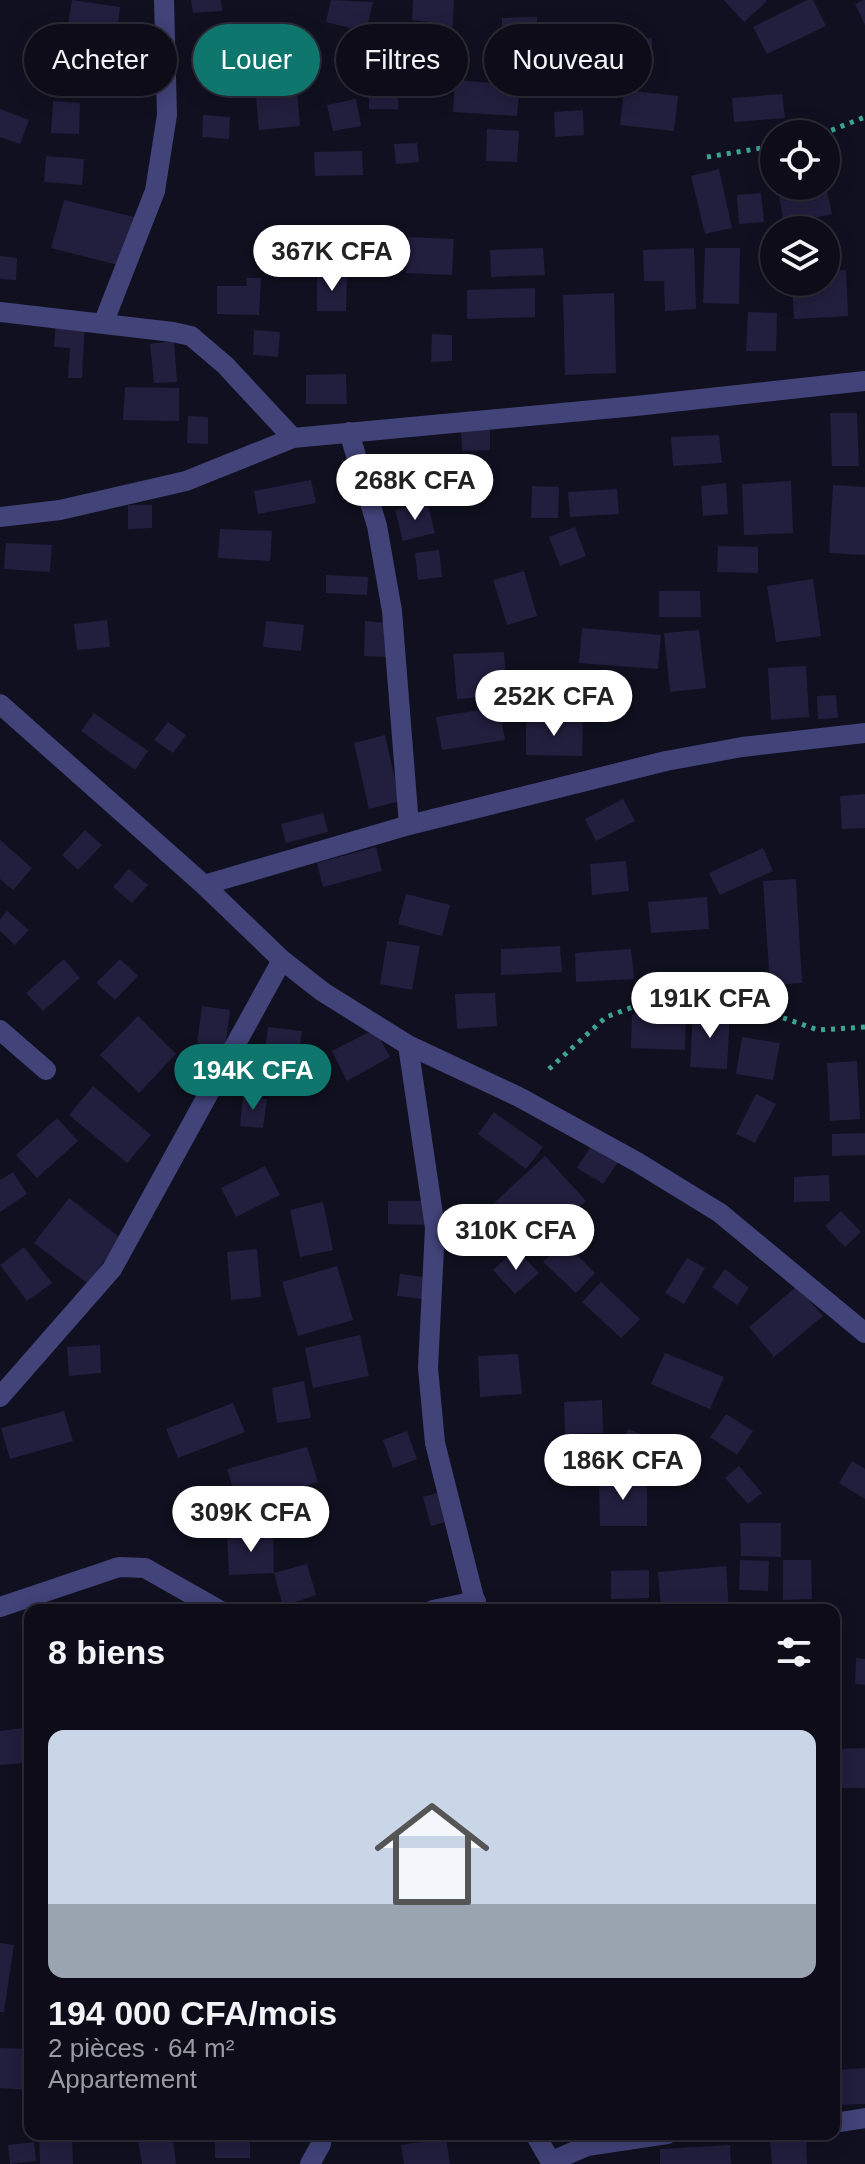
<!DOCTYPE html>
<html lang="fr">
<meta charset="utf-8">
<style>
:root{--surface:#0d0c18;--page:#161521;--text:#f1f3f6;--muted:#9a9ba2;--line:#2d2c37;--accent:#0f766e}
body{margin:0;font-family:Arial,sans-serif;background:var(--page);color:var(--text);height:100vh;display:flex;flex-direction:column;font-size:30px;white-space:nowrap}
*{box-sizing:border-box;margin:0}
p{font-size:26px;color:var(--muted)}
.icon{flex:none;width:44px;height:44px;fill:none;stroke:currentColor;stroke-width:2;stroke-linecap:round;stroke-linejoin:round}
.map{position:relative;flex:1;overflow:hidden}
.panel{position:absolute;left:24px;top:1604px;width:816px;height:536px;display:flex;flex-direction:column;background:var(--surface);border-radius:16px;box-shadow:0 4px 20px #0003,0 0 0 2px var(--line)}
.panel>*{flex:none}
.banner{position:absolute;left:24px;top:24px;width:818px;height:72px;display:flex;gap:16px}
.controls{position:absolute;left:760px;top:120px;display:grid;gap:16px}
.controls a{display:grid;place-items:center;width:80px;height:80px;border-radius:50%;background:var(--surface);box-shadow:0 4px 20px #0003,0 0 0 2px var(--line);font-size:40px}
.price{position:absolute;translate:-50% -68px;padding:0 18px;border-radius:28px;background:#fff;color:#222;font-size:26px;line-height:52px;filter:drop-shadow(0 2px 4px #0008)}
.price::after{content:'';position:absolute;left:50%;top:48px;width:24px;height:18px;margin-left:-12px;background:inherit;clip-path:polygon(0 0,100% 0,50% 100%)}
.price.selected{background:var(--accent);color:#fff}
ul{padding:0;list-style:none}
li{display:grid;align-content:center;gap:16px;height:424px;padding:0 24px}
li span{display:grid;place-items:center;height:248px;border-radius:16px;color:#555}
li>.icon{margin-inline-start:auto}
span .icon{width:144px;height:144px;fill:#fffc;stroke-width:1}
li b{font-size:34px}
h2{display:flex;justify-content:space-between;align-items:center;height:96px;padding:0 24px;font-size:34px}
.tag{padding:0 28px;border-radius:36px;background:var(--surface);box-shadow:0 4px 20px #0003,0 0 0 2px var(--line);font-size:28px;line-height:72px}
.tag.selected{background:var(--accent);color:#fff}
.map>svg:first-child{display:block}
</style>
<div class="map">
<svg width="865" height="2164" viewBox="0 0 865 2164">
<rect width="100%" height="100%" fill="#111020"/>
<path fill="#221e3e" d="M72,0L120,7L116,39L67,32Z
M191,0H221L222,11L193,13Z
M331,0L373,2L366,32L326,22Z
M413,0H454L452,40L429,39L430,22L412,20Z
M724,0H765L767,1L744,22Z
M807,0H813L826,26L767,54L753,27Z
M864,0H865V25L855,4Z
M537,17L538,49H502V18Z
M652,38V59L608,60V39Z
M369,77H399L398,109H369Z
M455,80L520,85L517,116L453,112Z
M624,90L678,96L674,131L620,125Z
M297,91L300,126L259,130L256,96Z
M782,94L785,118L734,122L732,98Z
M356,99L361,126L333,131L327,105Z
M53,101L80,103L79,134L51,133Z
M0,109L29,120L20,144L0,137Z
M583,110L584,135L555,137L554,112Z
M203,115L230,117L229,139L202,137Z
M487,129L519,131L517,162L486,161Z
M417,143L419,162L396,164L394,144Z
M362,151L363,175L315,176L314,152Z
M46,156L84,159L82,185L44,182Z
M719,169L732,228L705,234L691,176Z
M826,187L832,214L784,224L779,197Z
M761,193L764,222L739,224L737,195Z
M64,200L134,217L122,266L51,248Z
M408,237L454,239L452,275L406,273Z
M543,248L545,275L491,277L490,250Z
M694,248L696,309L665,311L664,281H644L643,250Z
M705,248H740L739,304L703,303Z
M0,256L17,258L16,280L0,279Z
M846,270L848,316L794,319L792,282H826V271Z
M317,274L347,275L346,311H317Z
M246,278H261L259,315L217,314V286H247Z
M535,288V317L467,319V290Z
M614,293L616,373L565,375L563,295Z
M748,312L777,313L776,351H746Z
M56,321L85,323L82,378H68L70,348L54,347Z
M254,330L280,332L278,357L253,355Z
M432,334L452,335V361L431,362Z
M174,341L177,382L154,383L150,344Z
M346,374L347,404H306V375Z
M125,387L179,388V421L123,420Z
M830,413H857L859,466H832Z
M188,416L208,417V444L187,443Z
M490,425V450L462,451L461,427Z
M719,435L722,463L673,466L671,437Z
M311,480L316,503L258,514L254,491Z
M791,481L793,533L744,535L742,484Z
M726,483L728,514L703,516L701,486Z
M833,485L865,487V555L829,553Z
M532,486L559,487L558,518H531Z
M617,489L619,514L570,517L568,492Z
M427,502L435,533L403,541L395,510Z
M128,505H152V528L128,529Z
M575,527L586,556L560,566L549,537Z
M220,529L272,531L270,561L218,558Z
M6,543L52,545L50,572L4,569Z
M718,546L758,547V573L717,572Z
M439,550L442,577L418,580L415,553Z
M524,571L537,616L507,625L493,580Z
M326,575L368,577L367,595L326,593Z
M813,579L821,636L776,642L767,586Z
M659,591H700L701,617H659Z
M107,620L110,647L77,650L74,624Z
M266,621L304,625L301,651L263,647Z
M365,621L389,623L388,657L364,656Z
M582,628L661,635L658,669L579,663Z
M699,630L706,688L670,692L664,633Z
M504,652L507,695L457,699L453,654Z
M806,666L809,717L771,720L768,668Z
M836,695L838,718L818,719L817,696Z
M499,707L505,740L442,750L436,717Z
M94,713L148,751L135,770L81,731Z
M526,721H583L582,756L526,755Z
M168,722L186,735L173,753L154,740Z
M385,735L400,801L369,809L354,743Z
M865,794V828L842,829L840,796Z
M623,799L635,821L596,841L585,819Z
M323,813L328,832L286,843L281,824Z
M85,830L102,845L78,870L62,855Z
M0,840L32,868L13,890L0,879Z
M376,847L382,871L323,887L317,863Z
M763,848L773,871L720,895L709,873Z
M626,861L629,891L592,895L590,864Z
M129,869L148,885L132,903L113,887Z
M796,879L802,983L770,985L763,881Z
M406,894L450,905L442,936L398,924Z
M707,897L709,929L651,933L648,902Z
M7,911L29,930L15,945L0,931V919Z
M387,941L420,946L412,990L380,984Z
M560,946L562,972L501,975V949Z
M631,949L634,979L576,982L575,953Z
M64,959L80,978L43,1011L26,993Z
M120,959L138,976L115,1000L96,983Z
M495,993L497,1026L457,1029L455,994Z
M202,1006L230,1010L225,1048L197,1043Z
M693,1011L730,1012L727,1069L690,1067Z
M632,1014L686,1016L685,1050L631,1048Z
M138,1016L176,1054L139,1093L100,1055Z
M268,1027L302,1031L294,1094L260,1089Z
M375,1029L390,1057L347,1081L332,1051Z
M742,1037L780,1043L773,1080L736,1074Z
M857,1061L860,1119L830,1121L827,1063Z
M93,1086L151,1135L127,1163L69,1115Z
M756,1094L776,1104L755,1143L736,1134Z
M243,1096L267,1099L263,1128L240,1126Z
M494,1112L543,1147L526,1169L478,1134Z
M57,1118L78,1141L37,1178L16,1155Z
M865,1133V1155L832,1156V1134Z
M592,1145L618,1162L603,1184L577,1168Z
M545,1156L586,1201L535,1248L494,1203Z
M265,1166L280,1195L236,1217L221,1188Z
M13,1172L27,1194L0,1212V1180Z
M829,1175L830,1201L794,1202V1177Z
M69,1198L122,1239L87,1283L34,1243Z
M388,1201H430V1225L388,1224Z
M323,1202L333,1250L300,1257L290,1210Z
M841,1211L861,1232L845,1247L825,1226Z
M563,1241L595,1273L576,1293L543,1262Z
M24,1247L52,1283L27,1301L0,1265Z
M257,1249L261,1297L231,1300L227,1252Z
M516,1249L539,1273L515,1294L493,1270Z
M687,1258L705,1268L684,1304L665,1293Z
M337,1266L353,1320L298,1336L282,1282Z
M725,1269L749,1288L737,1305L712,1287Z
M400,1274L424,1277L423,1299L397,1296Z
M601,1282L640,1319L621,1338L582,1302Z
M797,1286L823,1316L774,1357L749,1327Z
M360,1335L369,1376L313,1388L305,1348Z
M100,1345L101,1373L69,1376L67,1347Z
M665,1353L724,1377L710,1409L651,1384Z
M518,1354L522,1394L480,1397L478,1356Z
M304,1381L311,1418L277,1423L272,1388Z
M602,1400L603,1433L565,1434L564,1402Z
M233,1403L245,1432L178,1458L166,1429Z
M64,1411L73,1441L10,1459L1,1428Z
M726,1414L753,1431L737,1455L710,1437Z
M628,1429L647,1436L636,1463L617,1455Z
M407,1431L417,1459L393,1468L383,1440Z
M307,1447L318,1482L238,1505L227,1469Z
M852,1461L865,1469V1499L839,1483Z
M739,1466L762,1493L748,1504L725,1478Z
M599,1479H647V1526H600Z
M441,1492L449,1521L431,1526L423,1497Z
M740,1523H781V1557L741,1556Z
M273,1534L274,1573L229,1575L227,1535Z
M740,1560L769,1561L768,1591L739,1590Z
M783,1560H811L812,1599L783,1600Z
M307,1564L316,1595L283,1606L274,1573Z
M726,1566L729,1610H661L658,1572Z
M649,1570V1598L611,1599V1571Z
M856,1658L865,1659V1685L855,1684Z
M22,1728L26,1763L0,1765V1731Z
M865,1748V1788H834V1749Z
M0,1943L14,1945L4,2012H0Z
M0,2048L30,2049V2090L0,2088Z
M865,2068V2104L838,2105L837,2070Z
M39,2134H72L73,2164H40Z
M137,2134H172L176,2164H142Z
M215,2134H250V2158H215Z
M446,2138L450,2164H404L401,2145Z
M806,2139L807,2164H772L770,2142Z
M34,2142L36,2161L10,2164L8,2145Z
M730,2145L731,2164H660V2149Z"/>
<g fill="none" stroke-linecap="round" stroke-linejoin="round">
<path stroke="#3da495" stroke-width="5" stroke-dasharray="4 6" stroke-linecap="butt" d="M822,134L865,117
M707,157L774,146
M549,1069L606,1017L649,1001H735L818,1030L865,1027"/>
<path stroke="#414379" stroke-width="20" d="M0,312L173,332L191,336L225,365L293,438
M103,324L155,191L167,115L164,0
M349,432L377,526L392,611L409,825
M0,517L60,510L186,481L293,438L636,406L865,381
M0,704L204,885L282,960L323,992L408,1045L519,1097L637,1162L720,1213L865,1333
M204,885L409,825L666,761L742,747L865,733
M0,1030L46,1070
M408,1045L435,1228L428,1368L435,1443L477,1610
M0,1397L112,1269L282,960
M0,1607L119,1567L145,1568L219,1610
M433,1610L476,1601
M834,2123L865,2118
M535,2134L552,2164
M550,2162L587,2146L667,2134
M310,2164L321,2144L320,2134"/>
</g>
</svg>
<div class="controls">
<a><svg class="icon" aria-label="locate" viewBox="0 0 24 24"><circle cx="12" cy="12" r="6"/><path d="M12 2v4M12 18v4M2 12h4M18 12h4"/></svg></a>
<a><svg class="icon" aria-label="layers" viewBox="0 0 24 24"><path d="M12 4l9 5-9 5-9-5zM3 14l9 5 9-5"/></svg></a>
</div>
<b class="price" style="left:332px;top:293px">367K CFA</b>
<b class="price" style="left:415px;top:522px">268K CFA</b>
<b class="price" style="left:554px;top:738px">252K CFA</b>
<b class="price" style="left:710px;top:1040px">191K CFA</b>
<b class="price selected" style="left:253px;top:1112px">194K CFA</b>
<b class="price" style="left:516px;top:1272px">310K CFA</b>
<b class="price" style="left:623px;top:1502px">186K CFA</b>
<b class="price" style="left:251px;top:1554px">309K CFA</b>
<div class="banner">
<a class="tag">Acheter</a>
<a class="tag selected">Louer</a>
<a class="tag">Filtres</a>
<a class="tag">Nouveau</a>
</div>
<section class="panel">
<h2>8 biens<svg class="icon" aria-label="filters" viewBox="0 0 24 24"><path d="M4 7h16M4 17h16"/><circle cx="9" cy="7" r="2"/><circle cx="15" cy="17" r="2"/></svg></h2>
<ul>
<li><span style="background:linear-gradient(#c9d6e8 70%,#9aa5b1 0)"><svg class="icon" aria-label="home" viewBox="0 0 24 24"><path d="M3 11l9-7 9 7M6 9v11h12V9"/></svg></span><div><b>194 000 CFA/mois</b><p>2 pièces · 64 m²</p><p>Appartement</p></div></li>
</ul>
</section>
</div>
